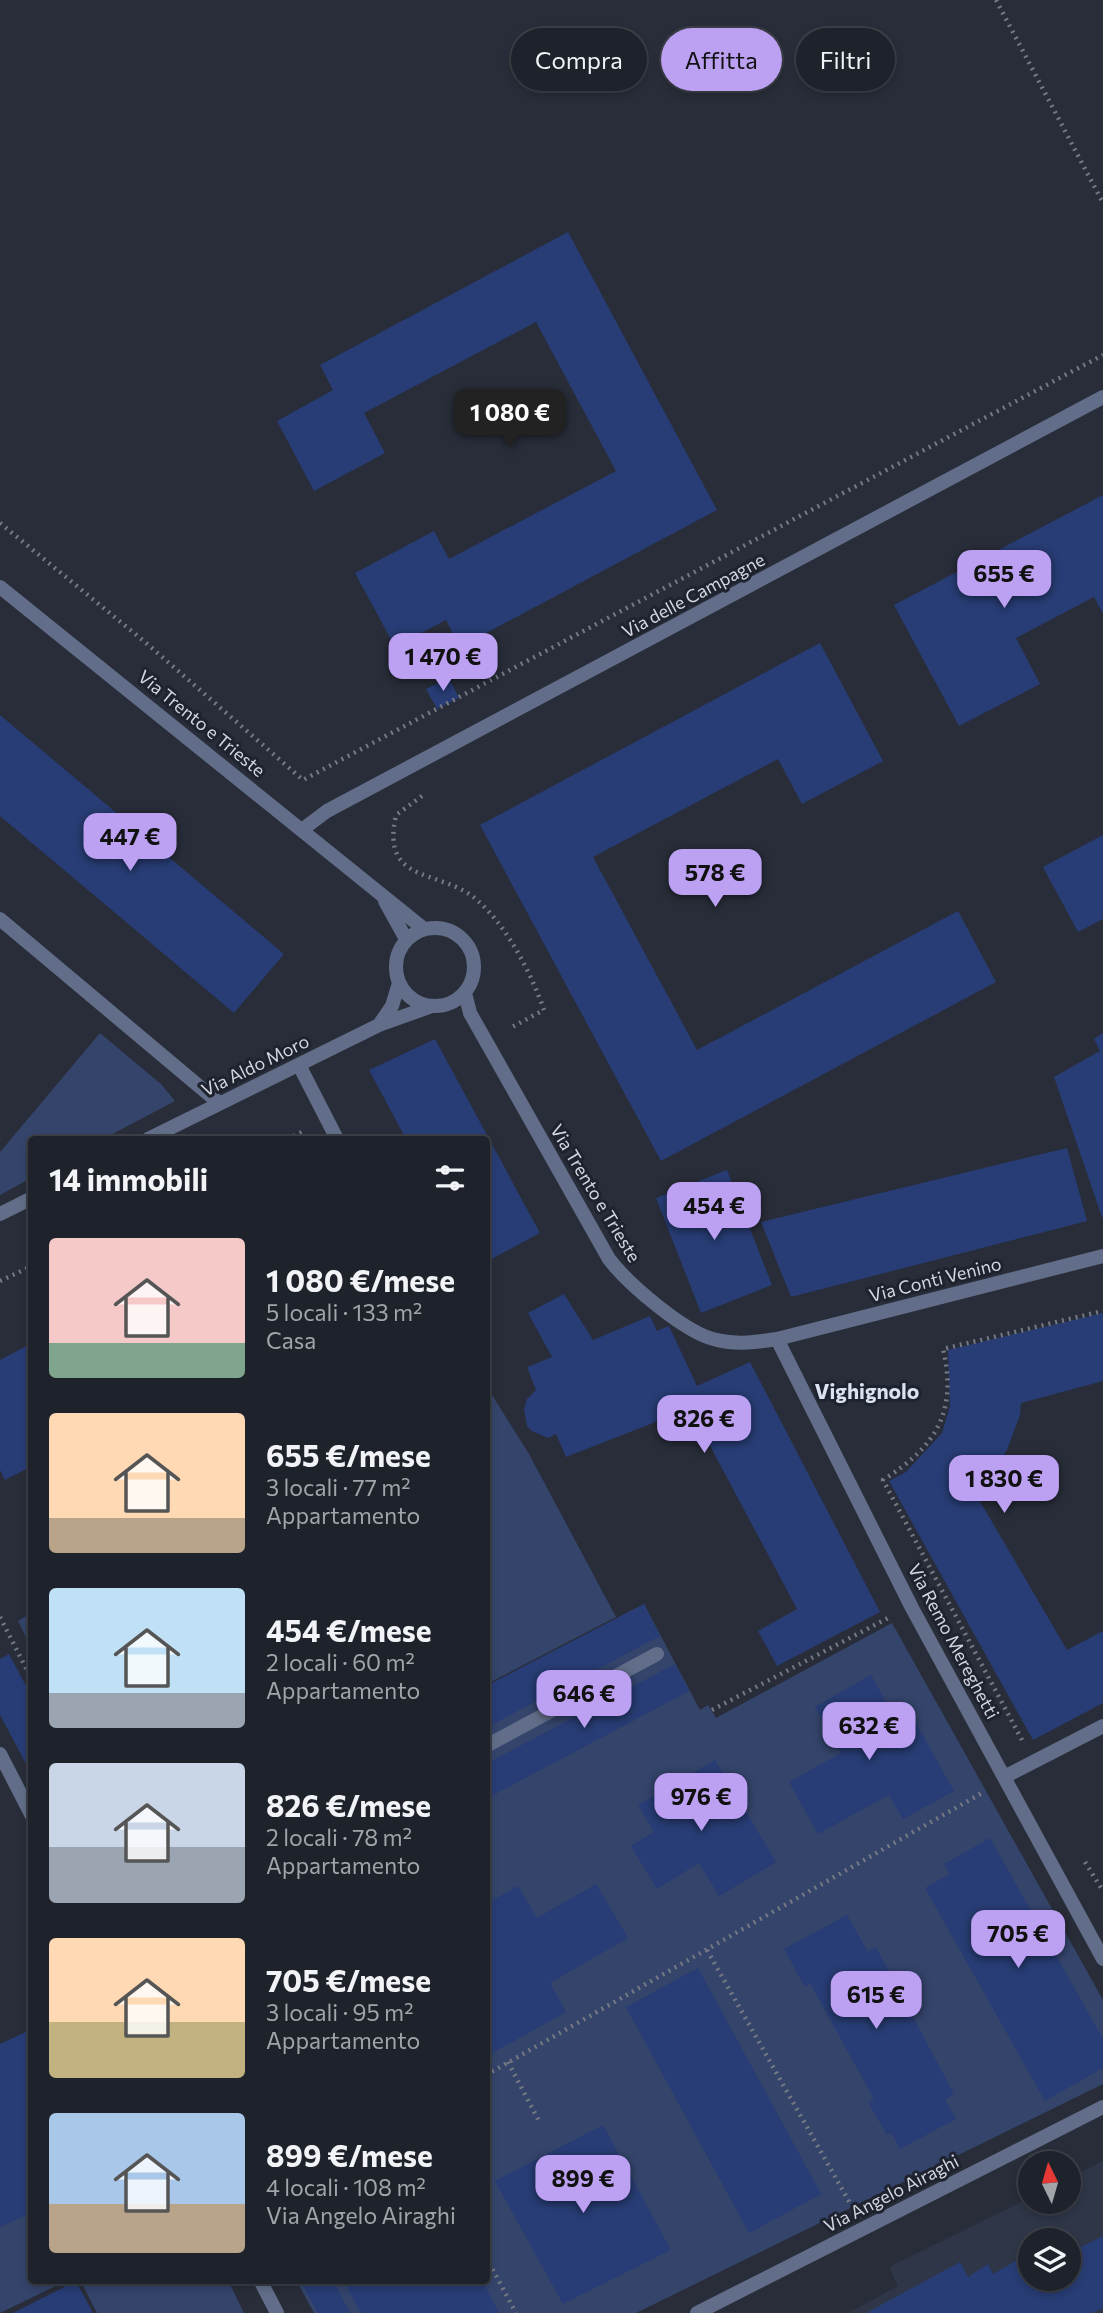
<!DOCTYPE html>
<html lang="it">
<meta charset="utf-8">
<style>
:root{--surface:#1e222b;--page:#2b2f37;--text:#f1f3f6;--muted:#a1a4a9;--line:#3c3f47;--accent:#bca0f2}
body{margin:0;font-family:Commissioner,sans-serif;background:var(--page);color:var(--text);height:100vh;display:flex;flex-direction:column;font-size:26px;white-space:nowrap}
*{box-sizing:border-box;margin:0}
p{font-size:23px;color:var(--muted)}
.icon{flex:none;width:38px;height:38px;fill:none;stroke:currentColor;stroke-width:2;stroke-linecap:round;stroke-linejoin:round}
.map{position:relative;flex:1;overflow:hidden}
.sheet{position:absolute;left:28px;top:1136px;width:462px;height:1148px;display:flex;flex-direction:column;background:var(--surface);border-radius:7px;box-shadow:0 4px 10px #0003,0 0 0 2px var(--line)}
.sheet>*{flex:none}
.guide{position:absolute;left:511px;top:28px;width:486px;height:63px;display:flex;gap:14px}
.needle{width:46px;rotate:355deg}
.tools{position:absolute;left:1018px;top:2151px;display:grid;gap:14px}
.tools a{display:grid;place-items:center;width:63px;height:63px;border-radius:50%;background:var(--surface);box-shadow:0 4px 10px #0003,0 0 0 2px var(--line);font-size:35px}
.price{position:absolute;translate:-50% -60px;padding:0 16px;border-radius:14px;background:var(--accent);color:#111;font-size:23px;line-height:46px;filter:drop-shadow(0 2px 4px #0008)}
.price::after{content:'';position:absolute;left:50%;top:42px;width:21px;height:16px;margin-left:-10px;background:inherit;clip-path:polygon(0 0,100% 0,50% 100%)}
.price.active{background:#222;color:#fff}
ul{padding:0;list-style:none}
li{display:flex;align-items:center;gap:21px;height:175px;padding:0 21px}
li span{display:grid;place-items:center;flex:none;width:196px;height:140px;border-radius:7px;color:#555}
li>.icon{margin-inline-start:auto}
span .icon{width:84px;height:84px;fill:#fffc;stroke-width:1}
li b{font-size:30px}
h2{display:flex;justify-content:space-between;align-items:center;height:84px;padding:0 21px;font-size:30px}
.chip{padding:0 24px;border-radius:32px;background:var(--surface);box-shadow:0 4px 10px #0003,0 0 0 2px var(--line);font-size:24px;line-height:63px}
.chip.active{background:var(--accent);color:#111}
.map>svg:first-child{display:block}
</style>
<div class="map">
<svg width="1103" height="2313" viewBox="0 0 1103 2313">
<rect width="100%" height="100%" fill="#282d39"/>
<path fill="#2e3647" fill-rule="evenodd" d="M1103,2161V2313H848L898,2286L889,2267L1031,2197V2202H1069V2178ZM1031,2240H1069V2278H1031Z"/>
<path fill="#34446b" d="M100,1033L161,1084L175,1101L103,1139H32L31,1178L0,1195V1152Z
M487,1387L529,1454L616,1617L487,1684Z
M644,1604L700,1710L708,1705L716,1718L892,1623L1103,2000V2084L636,2313H314L296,2280H486L487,1686Z
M31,1613V1647L18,1621Z
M31,2212L32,2280H68L0,2313V2227Z
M80,2280H228L244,2313H97Z"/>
<path fill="#283d75" d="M568,232L717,510L460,647L446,620L395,647L355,573L434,531L449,559L616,471L536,322L364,413L385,453L314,491L277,421L333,390L320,365Z
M1103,495V614L1094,597L1016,638L1040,684L959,726L894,605Z
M820,643L883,761L802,804L778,759L593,857L697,1050L958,911L996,982L661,1161L480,825Z
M449,678L459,698L437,709L426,689Z
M0,715L284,954L234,1013L0,816Z
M1103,835V919L1078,932L1043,867Z
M1103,1033V1220L1054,1077L1100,1051L1094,1039Z
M435,1039L540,1233L486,1262V1139H406L369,1070Z
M1067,1148L1087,1221L791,1297L761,1222Z
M727,1170L772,1285L701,1313L656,1198Z
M564,1294L593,1340L650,1316L657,1331L669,1326L697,1386L750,1362L880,1612L777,1666L758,1631L797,1609L700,1427L685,1433L676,1414L566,1457L556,1434L548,1438L532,1431L527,1426L524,1409L527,1399L536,1390L527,1367L552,1357L528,1313Z
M1103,1313V1381L1021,1403L1020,1415L1007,1450L978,1498L1067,1650L1103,1631V1703L1033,1740L889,1481L906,1472L942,1433L950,1406L948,1350Z
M32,1343V1466L5,1480L0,1470V1360Z
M644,1604L660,1636L486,1728V1686Z
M9,1654L32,1697V1775L0,1715V1659Z
M675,1664L689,1691L486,1799V1764Z
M871,1675L903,1733L917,1725L954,1791L903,1819L889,1795L818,1834L789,1782L841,1753L815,1707Z
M715,1760L776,1862L719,1896L699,1863L657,1889L631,1846L654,1832L638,1805Z
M990,1838L1103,2039V2068L1045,2101L925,1888L950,1874L944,1864Z
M596,1884L628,1938L550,1983L566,2012L491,2054L486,2046V1904L518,1886L537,1918Z
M847,1915L868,1952L876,1947L954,2094L945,2100L956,2119L900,2149L891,2132L887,2135L868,2102L874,2099L810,1983L805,1987L784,1949Z
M698,1968L821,2194L749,2233L626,2007Z
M32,2029V2212L0,2227V2044Z
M603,2125L671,2250L563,2304L495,2181Z
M1103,2236V2308L1093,2313H866L960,2262L968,2277L988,2264L993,2274L1029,2253L1031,2278H1069V2253Z
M300,2280H333L350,2313H318Z
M343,2280H482L499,2313H361Z
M76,2281L93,2313H13Z"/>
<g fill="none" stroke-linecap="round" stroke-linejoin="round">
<path stroke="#747983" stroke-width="4.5" stroke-dasharray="2 5" stroke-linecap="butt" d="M996,0L1103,203
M0,523L145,642L303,780L1103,355
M422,796L396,815C380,886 441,868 477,900C507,926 531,973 544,1010L510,1028
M287,1139L302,1132
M0,1281L32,1266
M0,1617L32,1680
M712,1710L888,1618
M1022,1740L883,1480C935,1447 958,1413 943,1349L1103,1311
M1085,1862L1103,1891
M707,1950L851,2205
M508,2062L540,2123
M486,2075L982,1793
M486,2257L516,2313"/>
<path stroke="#626e89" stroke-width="14" d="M0,919L219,1103
M299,1065L337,1139
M486,1746L657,1654
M0,1754L32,1816
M1006,1776L1103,1726"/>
<path stroke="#626e89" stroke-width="14" d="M0,587L424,929
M303,829L327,811L1103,397
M385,901L406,939
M396 967a39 39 0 1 1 78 0a39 39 0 1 1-78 0Z
M465,993L470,1013L609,1259C628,1284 686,1334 717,1340C737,1345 758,1342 777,1339L1103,1256
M379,1025L392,1006L399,983
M148,1139L379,1025L432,1006
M0,1214L32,1198
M777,1339L912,1608L1103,1959
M260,2280L277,2313
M697,2313L1103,2107"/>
</g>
<g text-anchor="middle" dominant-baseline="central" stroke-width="6" stroke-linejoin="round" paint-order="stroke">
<g font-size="18" fill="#d2d6de" stroke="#1e232f">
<text transform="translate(693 595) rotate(-28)">Via delle Campagne</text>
<text transform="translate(202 723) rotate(39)">Via Trento e Trieste</text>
<text transform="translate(255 1065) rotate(-26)">Via Aldo Moro</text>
<text transform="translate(596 1193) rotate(59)">Via Trento e Trieste</text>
<text transform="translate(935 1279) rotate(-14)">Via Conti Venino</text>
<text transform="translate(954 1641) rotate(62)">Via Remo Mereghetti</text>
<text transform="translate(891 2193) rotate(-27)">Via Angelo Airaghi</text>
</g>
<g font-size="21" font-weight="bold" fill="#dbe2f2" stroke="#1e232f">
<text x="867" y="1390">Vighignolo</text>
</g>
</g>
</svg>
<div class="tools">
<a><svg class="needle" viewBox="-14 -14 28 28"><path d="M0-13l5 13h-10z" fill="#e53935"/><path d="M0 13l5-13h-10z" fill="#a1a4a9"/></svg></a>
<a><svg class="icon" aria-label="layers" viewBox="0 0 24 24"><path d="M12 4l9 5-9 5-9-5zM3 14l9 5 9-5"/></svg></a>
</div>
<b class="price active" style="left:510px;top:449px">1 080 €</b>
<b class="price" style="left:1004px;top:610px">655 €</b>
<b class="price" style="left:443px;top:693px">1 470 €</b>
<b class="price" style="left:130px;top:873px">447 €</b>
<b class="price" style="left:715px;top:909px">578 €</b>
<b class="price" style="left:714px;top:1242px">454 €</b>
<b class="price" style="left:704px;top:1455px">826 €</b>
<b class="price" style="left:1004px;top:1515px">1 830 €</b>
<b class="price" style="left:584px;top:1730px">646 €</b>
<b class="price" style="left:869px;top:1762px">632 €</b>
<b class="price" style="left:701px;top:1833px">976 €</b>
<b class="price" style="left:1018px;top:1970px">705 €</b>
<b class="price" style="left:876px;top:2031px">615 €</b>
<b class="price" style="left:583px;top:2215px">899 €</b>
<div class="guide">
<a class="chip">Compra</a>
<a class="chip active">Affitta</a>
<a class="chip">Filtri</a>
</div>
<section class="sheet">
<h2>14 immobili<svg class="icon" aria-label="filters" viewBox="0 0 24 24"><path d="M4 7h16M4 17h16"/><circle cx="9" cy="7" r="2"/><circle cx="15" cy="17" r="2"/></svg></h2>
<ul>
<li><span style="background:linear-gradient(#f6c9c9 75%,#7fa58c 0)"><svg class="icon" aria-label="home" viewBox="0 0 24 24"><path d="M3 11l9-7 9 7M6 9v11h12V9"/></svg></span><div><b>1 080 €/mese</b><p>5 locali · 133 m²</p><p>Casa</p></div></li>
<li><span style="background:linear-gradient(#ffd9b3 75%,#b9a48a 0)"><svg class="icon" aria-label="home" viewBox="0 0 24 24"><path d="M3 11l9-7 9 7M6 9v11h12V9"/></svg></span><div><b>655 €/mese</b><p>3 locali · 77 m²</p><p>Appartamento</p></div></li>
<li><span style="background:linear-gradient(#bfe0f5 75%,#9aa5b1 0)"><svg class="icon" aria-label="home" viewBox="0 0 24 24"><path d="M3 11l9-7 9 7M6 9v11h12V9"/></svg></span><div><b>454 €/mese</b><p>2 locali · 60 m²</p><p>Appartamento</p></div></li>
<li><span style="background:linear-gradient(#c9d6e8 60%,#9aa5b1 0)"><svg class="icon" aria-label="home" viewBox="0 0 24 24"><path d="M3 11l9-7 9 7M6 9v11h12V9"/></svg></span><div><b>826 €/mese</b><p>2 locali · 78 m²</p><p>Appartamento</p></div></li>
<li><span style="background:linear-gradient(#ffd9b3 60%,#c2b280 0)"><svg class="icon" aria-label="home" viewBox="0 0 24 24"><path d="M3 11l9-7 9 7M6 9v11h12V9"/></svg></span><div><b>705 €/mese</b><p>3 locali · 95 m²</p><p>Appartamento</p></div></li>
<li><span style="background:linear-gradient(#a9c7e8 65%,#b9a48a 0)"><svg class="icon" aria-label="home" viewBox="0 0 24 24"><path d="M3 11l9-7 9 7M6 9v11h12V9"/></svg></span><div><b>899 €/mese</b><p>4 locali · 108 m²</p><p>Via Angelo Airaghi</p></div></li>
</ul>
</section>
</div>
